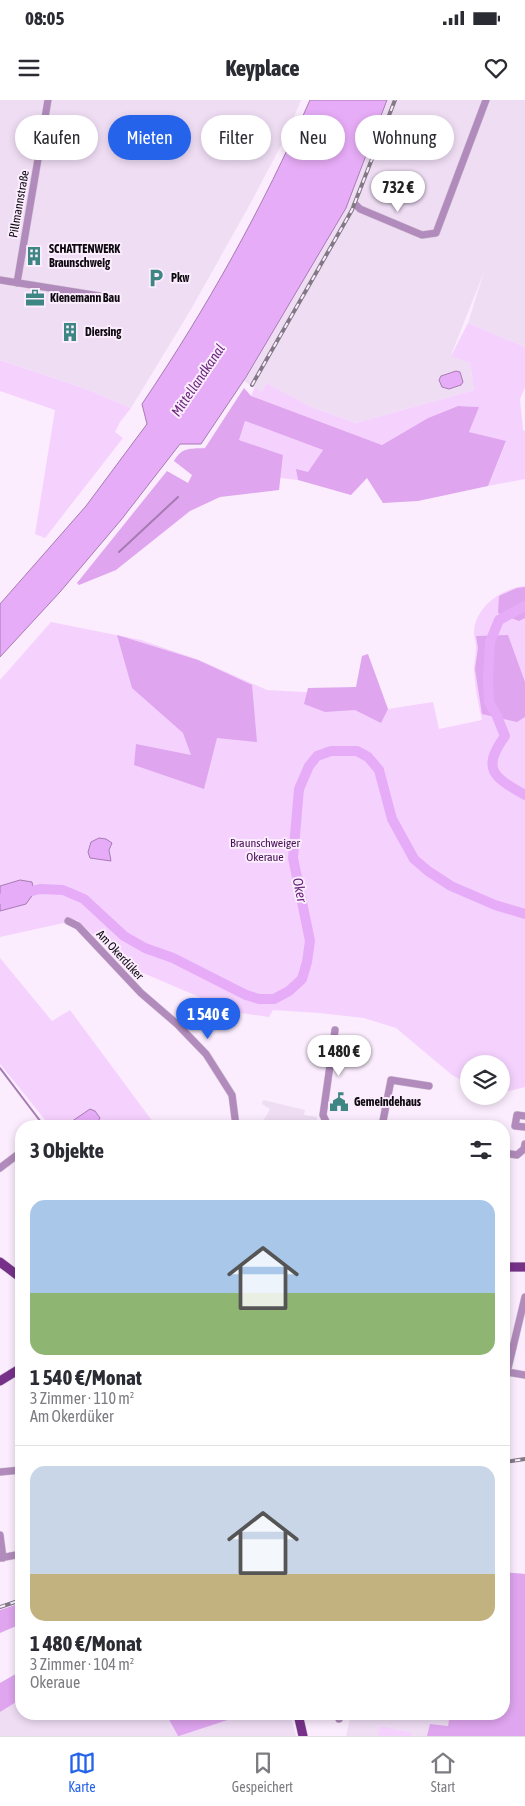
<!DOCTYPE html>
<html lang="de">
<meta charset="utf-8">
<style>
:root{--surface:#fff;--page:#f7f7f7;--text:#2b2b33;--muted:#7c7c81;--line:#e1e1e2;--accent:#2563eb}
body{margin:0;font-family:"Asap Condensed",sans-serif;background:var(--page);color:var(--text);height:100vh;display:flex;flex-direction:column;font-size:19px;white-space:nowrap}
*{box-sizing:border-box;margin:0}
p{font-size:16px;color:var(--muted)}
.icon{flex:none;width:28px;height:28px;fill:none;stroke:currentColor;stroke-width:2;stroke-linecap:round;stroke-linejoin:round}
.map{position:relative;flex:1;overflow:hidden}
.sheet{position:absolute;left:15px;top:1020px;width:495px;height:600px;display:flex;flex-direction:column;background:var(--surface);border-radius:20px;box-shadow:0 2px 8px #0003}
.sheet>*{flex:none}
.banner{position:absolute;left:15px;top:15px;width:495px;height:45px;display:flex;gap:10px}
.controls{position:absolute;left:460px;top:955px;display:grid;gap:10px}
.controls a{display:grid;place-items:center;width:50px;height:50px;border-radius:50%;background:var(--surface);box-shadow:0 2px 8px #0003;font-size:25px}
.price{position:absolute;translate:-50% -42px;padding:0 11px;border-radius:18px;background:#fff;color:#222;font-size:16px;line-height:32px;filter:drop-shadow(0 1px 2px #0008)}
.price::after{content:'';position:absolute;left:50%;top:30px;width:15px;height:11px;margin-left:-8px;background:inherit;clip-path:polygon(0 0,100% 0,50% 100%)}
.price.active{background:var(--accent);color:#fff}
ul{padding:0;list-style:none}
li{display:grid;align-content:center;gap:10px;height:265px;padding:0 15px}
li+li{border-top:1px solid var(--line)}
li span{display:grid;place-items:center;height:155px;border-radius:15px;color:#555}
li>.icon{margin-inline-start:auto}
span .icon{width:90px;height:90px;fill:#fffc;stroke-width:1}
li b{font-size:21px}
h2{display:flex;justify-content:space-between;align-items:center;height:60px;padding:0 15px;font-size:21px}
.pill{padding:0 18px;border-radius:22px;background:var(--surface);box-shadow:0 2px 8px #0003;font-size:18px;line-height:45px}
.pill.active{background:var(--accent);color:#fff}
.status{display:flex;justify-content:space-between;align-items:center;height:35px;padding:0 25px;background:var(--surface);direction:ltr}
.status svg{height:14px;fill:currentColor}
header{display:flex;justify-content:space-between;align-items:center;height:65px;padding:0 15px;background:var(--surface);font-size:22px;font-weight:800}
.dock{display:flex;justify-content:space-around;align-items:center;height:70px;border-top:1px solid var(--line);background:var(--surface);font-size:14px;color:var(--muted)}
.dock a{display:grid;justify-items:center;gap:2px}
.dock .active{color:var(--accent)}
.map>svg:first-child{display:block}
</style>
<div class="status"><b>08:05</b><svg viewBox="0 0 49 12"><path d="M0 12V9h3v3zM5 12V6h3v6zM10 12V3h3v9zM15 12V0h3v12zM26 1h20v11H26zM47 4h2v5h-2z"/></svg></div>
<header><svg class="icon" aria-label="menu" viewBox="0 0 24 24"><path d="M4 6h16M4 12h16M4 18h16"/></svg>Keyplace<svg class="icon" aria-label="heart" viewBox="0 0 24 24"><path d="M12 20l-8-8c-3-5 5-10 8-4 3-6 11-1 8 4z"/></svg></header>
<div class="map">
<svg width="525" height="1636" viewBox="0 0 525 1636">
<rect width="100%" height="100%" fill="#fbecfe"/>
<path fill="#efddf4" d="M0,0H301L285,38L249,106L190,211L131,308L86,289L0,260Z
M388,0H525V247L468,223L484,172L451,255L470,263L474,290L356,323L311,307L267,283L261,292L244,281L346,108Z
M263,1000L305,1010L304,1015L317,1017L316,1026H272L262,1023L270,1009L262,1004Z
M504,1472L525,1474V1636H346L351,1614H504Z
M21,1571V1614H166L178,1636H0V1583Z
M246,1614H290L296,1636H179Z"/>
<path fill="#f5d2fe" d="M468,223L525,247V287L520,299L523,330L525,331V379L488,386L506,342L469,332L478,307L458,306L428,318L382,345L251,296L255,287L261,292L267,283L311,307L356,323L474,290L470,263L451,256Z
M0,260L86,289L131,308L120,322L115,332L123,338L45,438L35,434L55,310L0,291Z
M245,321L323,350L308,373L297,370L298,380L280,378L283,355L239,340Z
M525,486V987L501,993V964H469V984L452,975L396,928L364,918L319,913L273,910L269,917L234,912L127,866L77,820L0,837V580L51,522L141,540L199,560L267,590L358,595L386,613L388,609L433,602L439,629L482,620C478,604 475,587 474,570C474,563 476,555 476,547C476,542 474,537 474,532C475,507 502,488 525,486Z
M0,858L52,921L70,910L156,1026H50L0,964Z
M381,1626L412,1633L411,1636H378Z"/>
<path fill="#dfa5ef" d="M244,288L251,296L382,345L428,318L458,306L479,307L469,332L506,341L488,386L418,401L383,403L367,378L351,395L298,380L296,369L308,372L323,350L245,321L239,340L283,355L279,390L220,397L190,411L116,470L79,485L77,483L167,371L188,383L192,375L174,361C182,347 189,349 205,348Z
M525,487V518L519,521L498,513L499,496L517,488Z
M117,535L198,560L252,585L257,642L217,638L204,689L134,665L136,644L191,655L183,633L132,588Z
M508,535L525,582V617L517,622L482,614L475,569L478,548L476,536Z
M368,554L388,609L381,623L355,610L325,612L304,604L308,588L356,587L362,556Z
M504,1472L525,1474V1636H427L430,1624L448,1626L450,1614H504Z
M21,1503V1524L0,1533V1510Z
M21,1571V1599L0,1612V1583Z
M166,1614H246L179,1636H178Z"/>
<path fill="#e7acf7" stroke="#a67bb2" d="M310,0H387L346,108L246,277L201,344H180L121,420L60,492L0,557V504L86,406L147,324L142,304C208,206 262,109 310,0Z
M456,271L460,272L463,282L461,285L449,289L442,287L439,280L441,276Z
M99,738L106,739L112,743L109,750L111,761L90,758L88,752L91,742Z
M20,780L32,782L34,793L26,804L0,811V786Z
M90,1009L95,1011L100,1018C94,1030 76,1026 65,1026Z"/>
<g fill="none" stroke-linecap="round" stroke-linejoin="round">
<path stroke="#a67bb2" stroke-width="2" d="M119,452L178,397
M0,968L44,1026"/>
<path stroke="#e7acf7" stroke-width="10" d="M525,506L499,520L490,542L488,578L489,602L496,614L505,636C480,670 495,678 525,695
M0,799L40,789L63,790L84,799L124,836L145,848L173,858L246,895L259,899H274L289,891L302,879L307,862L310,841L293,758L299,689L309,666L317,656L331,651H357L368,657L379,670L392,719L414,759L428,771L451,786L495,805L525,814"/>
<g stroke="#d5c8d8" stroke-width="8">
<path id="minor" d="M356,105L360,109L422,135L436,133L486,0
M0,180L106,197
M17,183L48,0
M68,821L78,826L141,893L177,924L206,954L232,995L236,1026
M525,1016L517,1015L515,1026L525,1027
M328,1026L323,1015L335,930
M382,1026L391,980L429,986
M504,1053L517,1055L524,1049L525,1044
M0,1068L21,1052
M504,1246L513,1248
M507,1272L525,1275
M504,1285L525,1197
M0,1372L21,1370
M0,1435L3,1458
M0,1458L21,1454
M338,1614L339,1619"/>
</g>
<g stroke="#d5c8d8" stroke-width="10">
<path id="major" d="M0,1162L21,1178
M504,1167H525
M0,1281L21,1268
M298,1614L303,1636"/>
</g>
<use href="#minor" stroke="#b18bbb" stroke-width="7"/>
<use href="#major" stroke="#773189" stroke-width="9"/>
<g stroke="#827985" stroke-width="4">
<path id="rail" d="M252,285L352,110L395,0
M504,1362L525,1359
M0,1507L21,1500"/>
</g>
<use href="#rail" stroke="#fbecfe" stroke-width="2" stroke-dasharray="5.5" stroke-linecap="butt"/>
</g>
<defs>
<g id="building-bare" transform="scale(1.5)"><path d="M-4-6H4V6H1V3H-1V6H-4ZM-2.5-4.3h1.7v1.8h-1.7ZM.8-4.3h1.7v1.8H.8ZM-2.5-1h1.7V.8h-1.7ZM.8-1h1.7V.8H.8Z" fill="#3e8684" stroke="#fbecfe" stroke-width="2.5" paint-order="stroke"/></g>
<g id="parking-bare" transform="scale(1.5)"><path d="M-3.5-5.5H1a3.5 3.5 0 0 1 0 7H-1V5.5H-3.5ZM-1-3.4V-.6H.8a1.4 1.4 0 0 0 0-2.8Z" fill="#3e8684" stroke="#fbecfe" stroke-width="2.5" paint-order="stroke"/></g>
<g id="office-bare" transform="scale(1.5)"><path d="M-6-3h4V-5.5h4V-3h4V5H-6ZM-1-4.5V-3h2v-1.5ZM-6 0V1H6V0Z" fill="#3e8684" stroke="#fbecfe" stroke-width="2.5" paint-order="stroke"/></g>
<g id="civic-bare" transform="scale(1.5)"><path d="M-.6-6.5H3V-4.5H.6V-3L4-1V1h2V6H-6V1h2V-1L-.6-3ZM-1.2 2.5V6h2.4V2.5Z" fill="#3e8684" stroke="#fbecfe" stroke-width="2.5" paint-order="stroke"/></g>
</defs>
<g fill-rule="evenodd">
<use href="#building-bare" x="34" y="156"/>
<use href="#parking-bare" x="156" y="178"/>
<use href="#office-bare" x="35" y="198"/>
<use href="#building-bare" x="70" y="232"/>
<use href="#civic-bare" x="339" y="1002"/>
</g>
<g text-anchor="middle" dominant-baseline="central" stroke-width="4" stroke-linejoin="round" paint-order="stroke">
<g font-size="12" fill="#0e0a10" stroke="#fbecfe">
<text transform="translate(19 104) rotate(-80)">Pillmannstraße</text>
<text transform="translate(120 855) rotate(47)">Am Okerdüker</text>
</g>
<g font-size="12" font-weight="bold" fill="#0e0a10" stroke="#fbecfe" text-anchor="start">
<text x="49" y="149">SCHATTENWERK<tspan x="49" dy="14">Braunschweig</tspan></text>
<text x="171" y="178">Pkw</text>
<text x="50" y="198">Kienemann Bau</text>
<text x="85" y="232">Diersing</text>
<text x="354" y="1002">Gemeindehaus</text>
</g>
<g font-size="12" fill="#451052" stroke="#fbecfe">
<text x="265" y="743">Braunschweiger<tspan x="265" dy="14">Okeraue</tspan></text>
</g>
<g font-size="14" font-style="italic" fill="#6b277d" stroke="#fbecfe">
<text transform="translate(198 280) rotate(-56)">Mittellandkanal</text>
<text transform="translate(300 790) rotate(78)">Oker</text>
</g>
</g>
</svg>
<div class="controls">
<a><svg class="icon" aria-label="layers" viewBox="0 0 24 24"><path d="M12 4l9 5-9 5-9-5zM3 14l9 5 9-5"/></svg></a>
</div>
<b class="price" style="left:398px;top:113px">732 €</b>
<b class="price active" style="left:208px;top:940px">1 540 €</b>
<b class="price" style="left:339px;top:977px">1 480 €</b>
<div class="banner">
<a class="pill">Kaufen</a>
<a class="pill active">Mieten</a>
<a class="pill">Filter</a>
<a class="pill">Neu</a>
<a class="pill">Wohnung</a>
</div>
<section class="sheet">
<h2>3 Objekte<svg class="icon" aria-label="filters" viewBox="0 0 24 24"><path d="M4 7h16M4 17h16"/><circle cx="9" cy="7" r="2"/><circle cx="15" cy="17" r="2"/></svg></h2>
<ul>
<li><span style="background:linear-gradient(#a9c7e8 60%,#8fb573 0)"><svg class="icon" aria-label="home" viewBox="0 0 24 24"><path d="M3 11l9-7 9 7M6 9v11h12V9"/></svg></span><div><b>1 540 €/Monat</b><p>3 Zimmer · 110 m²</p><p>Am Okerdüker</p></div></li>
<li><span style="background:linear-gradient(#c9d6e8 70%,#c2b280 0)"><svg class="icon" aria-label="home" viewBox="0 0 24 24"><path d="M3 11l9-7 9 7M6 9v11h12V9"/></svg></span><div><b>1 480 €/Monat</b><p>3 Zimmer · 104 m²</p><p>Okeraue</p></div></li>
</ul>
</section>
</div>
<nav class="dock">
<a class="active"><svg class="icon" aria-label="map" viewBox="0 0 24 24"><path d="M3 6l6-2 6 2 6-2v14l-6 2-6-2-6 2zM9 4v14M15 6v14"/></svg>Karte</a>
<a><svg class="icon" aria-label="saved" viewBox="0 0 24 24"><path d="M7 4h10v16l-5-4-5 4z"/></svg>Gespeichert</a>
<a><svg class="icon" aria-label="home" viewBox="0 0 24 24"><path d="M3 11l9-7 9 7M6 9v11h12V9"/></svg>Start</a>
</nav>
